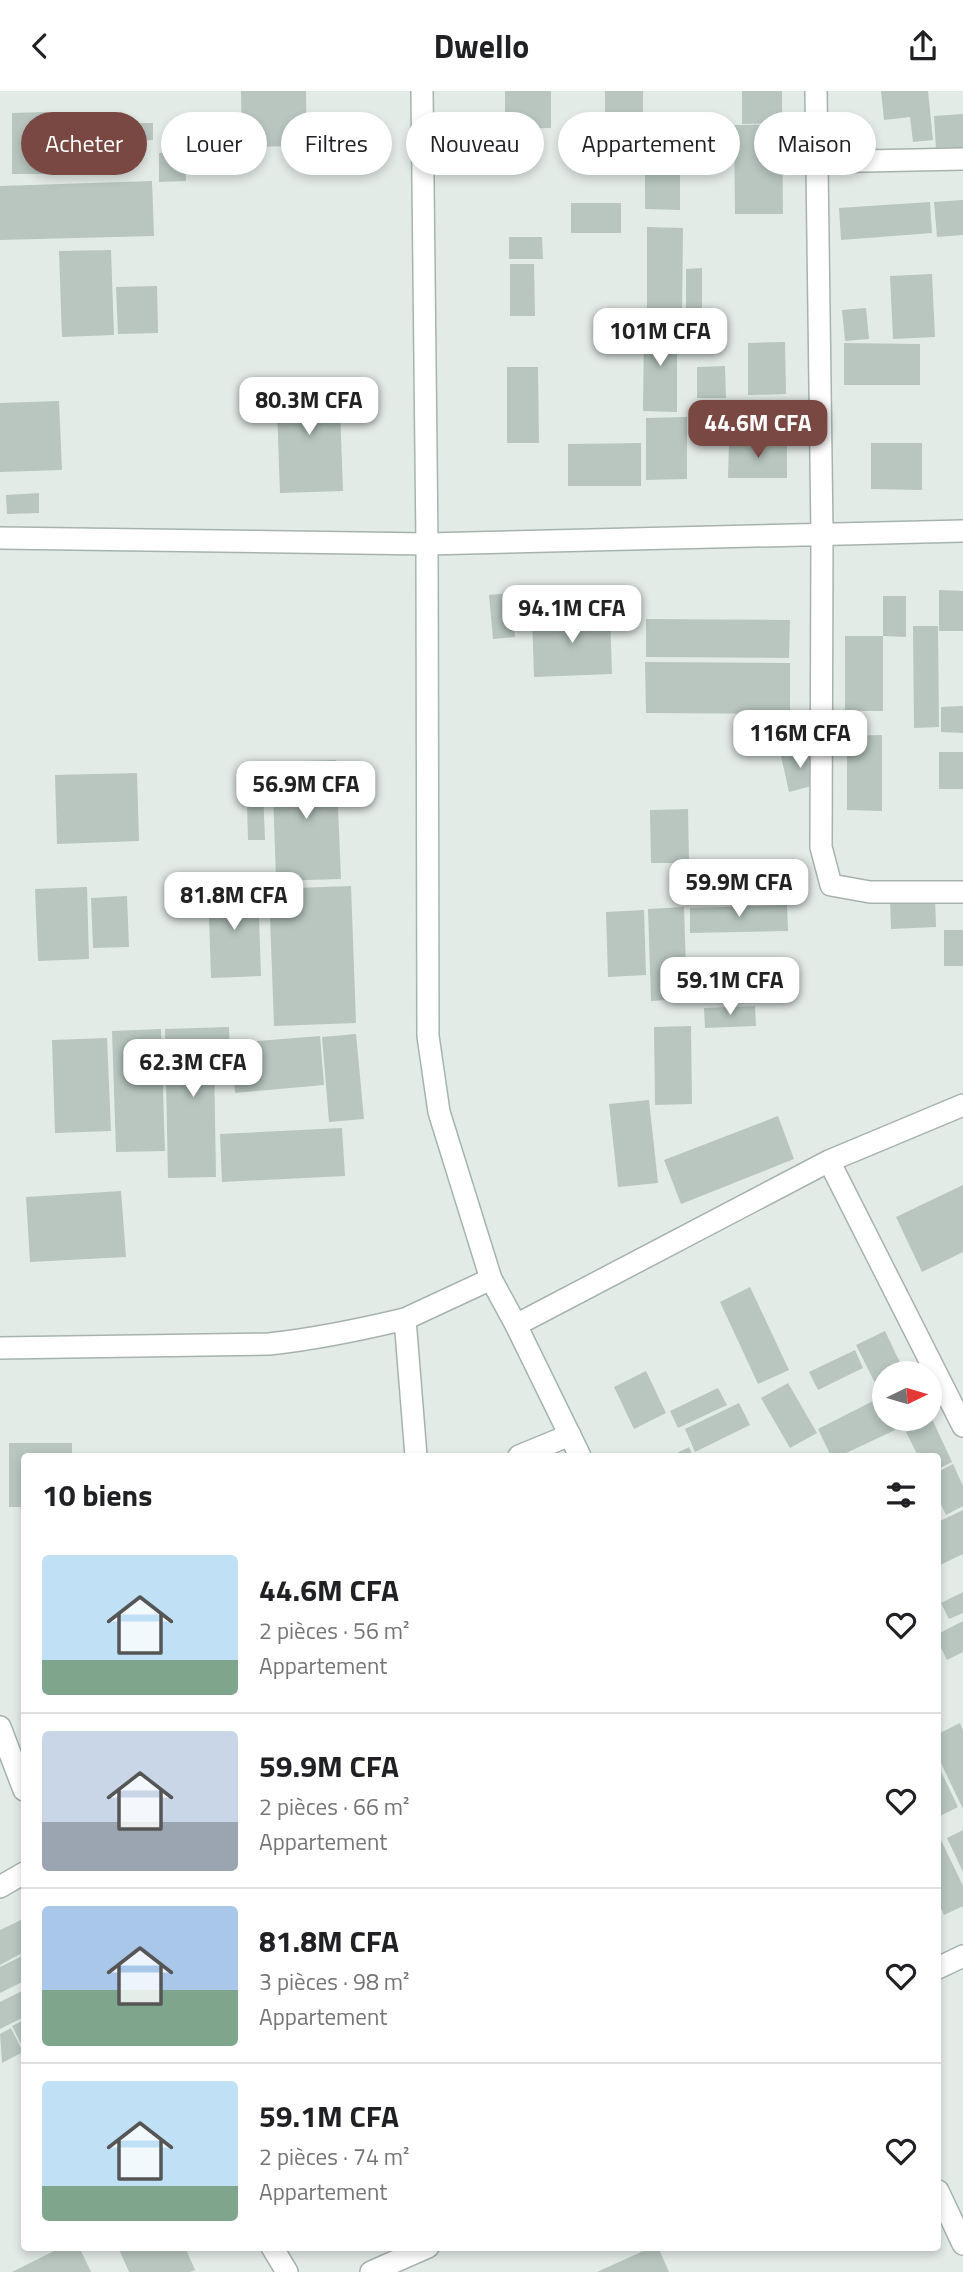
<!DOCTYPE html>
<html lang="fr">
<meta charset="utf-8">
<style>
:root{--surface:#fff;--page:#f6f6f6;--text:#202124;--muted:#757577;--line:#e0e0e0;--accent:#794842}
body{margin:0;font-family:"Titillium Web",sans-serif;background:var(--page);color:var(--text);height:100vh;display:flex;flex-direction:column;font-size:26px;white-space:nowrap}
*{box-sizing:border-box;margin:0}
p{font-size:23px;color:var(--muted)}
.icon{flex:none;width:38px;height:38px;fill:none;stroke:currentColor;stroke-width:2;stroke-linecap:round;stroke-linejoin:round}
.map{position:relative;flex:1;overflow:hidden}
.sheet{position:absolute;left:21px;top:1362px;width:920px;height:798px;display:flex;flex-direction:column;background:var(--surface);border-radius:7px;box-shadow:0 4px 10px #0003}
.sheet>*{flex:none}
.hud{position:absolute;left:21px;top:21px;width:922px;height:63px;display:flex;gap:14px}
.needle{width:46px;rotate:85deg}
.buttons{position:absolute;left:872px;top:1270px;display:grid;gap:14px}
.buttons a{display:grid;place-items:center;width:70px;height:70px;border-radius:50%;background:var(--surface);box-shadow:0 4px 10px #0003;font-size:35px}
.price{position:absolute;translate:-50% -60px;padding:0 16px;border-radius:14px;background:#fff;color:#222;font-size:23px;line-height:46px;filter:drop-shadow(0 2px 4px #0008)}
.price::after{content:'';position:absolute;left:50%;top:42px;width:21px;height:16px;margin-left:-10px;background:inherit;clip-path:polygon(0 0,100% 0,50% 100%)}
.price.current{background:var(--accent);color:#fff}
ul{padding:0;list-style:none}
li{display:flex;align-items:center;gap:21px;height:175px;padding:0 21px}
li+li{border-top:2px solid var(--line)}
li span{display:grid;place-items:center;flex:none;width:196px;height:140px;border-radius:7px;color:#555}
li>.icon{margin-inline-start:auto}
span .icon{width:84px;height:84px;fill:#fffc;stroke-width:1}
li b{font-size:30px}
h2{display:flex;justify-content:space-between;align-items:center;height:84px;padding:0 21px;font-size:30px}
.pill{padding:0 24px;border-radius:32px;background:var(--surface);box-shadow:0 4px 10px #0003;font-size:24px;line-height:63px}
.pill.current{background:var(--accent);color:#fff}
header{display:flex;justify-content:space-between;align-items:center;height:91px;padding:0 21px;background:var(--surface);font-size:32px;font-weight:700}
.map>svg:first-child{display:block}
</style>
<header><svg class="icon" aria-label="back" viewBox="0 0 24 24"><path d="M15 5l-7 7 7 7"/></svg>Dwello<svg class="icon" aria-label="share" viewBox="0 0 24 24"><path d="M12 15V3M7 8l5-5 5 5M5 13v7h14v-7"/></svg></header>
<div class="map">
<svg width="963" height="2181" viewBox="0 0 963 2181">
<rect width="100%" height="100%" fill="#e3ebe7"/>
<path fill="#b8c6bf" d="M241,0H306L307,55L242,56Z
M505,0H551V37L505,38Z
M605,0H643V24H605Z
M742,0H782V32L742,33Z
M881,0H928L933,49L913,51L910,26L884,29Z
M46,21V83H12V22Z
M963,23V57L936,59L934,25Z
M133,32H153V49L134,50Z
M782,33L783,123H735L734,34Z
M645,39H680V119L645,118Z
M186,61V90L159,91V62Z
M152,90L154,145L0,149V95Z
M963,109V144L937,146L934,111Z
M930,111L932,142L841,149L839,117Z
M571,112H621V142H571Z
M647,136L683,137L682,227L647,226Z
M509,146H542L543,168H509Z
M111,159L114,244L62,246L59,160Z
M510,173H534L535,225H510Z
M702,177V229H686V178Z
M932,183L935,246L893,248L890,185Z
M157,195L158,242L118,243L116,196Z
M866,217L869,248L845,250L842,219Z
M644,234H677V321L643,320Z
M785,251L786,303L748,304V252Z
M844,252L920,253V294H844Z
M725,275L726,307H697V276Z
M507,276H538L539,352H507Z
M339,290L343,400L280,402L276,291Z
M59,310L62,379L0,381V312Z
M687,326V388L646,389V327Z
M729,350H787V387H728Z
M641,352V395H568V353Z
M871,352H922V399L871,398Z
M39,402V422L7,423L6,404Z
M939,499L963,500V540H939Z
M511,502L515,546L493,548L489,504Z
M883,505H906V546L883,545Z
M610,522L612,583L534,586L532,524Z
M646,528L790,529L789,567L646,566Z
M913,535H938L939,636L914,637Z
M845,545H883V620H845Z
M645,571L790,572V623L646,622Z
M963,615V642L941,641V616Z
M882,644V720L847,719V645Z
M810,657L819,693L789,701L781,665Z
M939,661H963V698H939Z
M336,669L341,788L276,790L272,671Z
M262,673L265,749H248L246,674Z
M137,682L139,750L57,753L55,684Z
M688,718L689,772H651L650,719Z
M258,795L261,885L211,887L208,797Z
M351,795L356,932L274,935L269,798Z
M87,796L89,868L38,870L35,798Z
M127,805L129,856L93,857L91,807Z
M935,806L936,836L891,838L890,808Z
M787,814L788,840L690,842V817Z
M684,816L687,908L651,910L648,818Z
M644,819L646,884L608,886L606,821Z
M944,839H963V875H944Z
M755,915L756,935L705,937L704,917Z
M691,935L692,1013L655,1014L654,936Z
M229,936L230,966H214L216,1086L168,1087L165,938Z
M161,938L165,1060L116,1061L112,940Z
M356,943L364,1028L329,1031L322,946Z
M320,945L324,994L235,1002L231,952Z
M107,947L111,1040L55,1042L52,949Z
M649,1009L658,1092L618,1096L609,1013Z
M778,1025L794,1068L681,1113L664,1069Z
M342,1037L345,1085L222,1091L220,1043Z
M963,1094V1161L922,1181L896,1126Z
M121,1100L126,1166L30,1171L26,1106Z
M750,1196L789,1279L758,1293L720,1211Z
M885,1240L905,1282L884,1283V1292L877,1296L856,1254Z
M855,1259L863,1277L818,1299L809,1281Z
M646,1280L666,1322L634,1338L614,1296Z
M788,1292L817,1342L790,1357L761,1307Z
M718,1297L727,1314L678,1337L670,1320Z
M879,1307L884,1316V1328H890L895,1339L840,1365H831L818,1338Z
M739,1312L750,1334L695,1361L685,1338Z
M932,1328L952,1371L938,1378V1365H918L906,1341Z
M9,1352H72V1365H24V1416H9Z
M689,1356L693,1365H671Z
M953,1373L963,1395V1415L946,1424L938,1407V1381Z
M963,1419V1463L938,1475V1431Z
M963,1501V1522L949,1528L941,1512Z
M963,1530V1561L947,1569L938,1551V1543Z
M960,1632L963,1639V1718L938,1666V1643Z
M938,1674L958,1716L938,1726Z
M963,1739V1781L947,1747Z
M941,1749L963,1795V1815L944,1824L938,1811V1751Z
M21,1829L24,1835V1861L0,1874V1839Z
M24,1864V1890L0,1902V1876Z
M24,1899V1926L0,1938V1911Z
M24,1929V1959L12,1935Z
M11,1937L23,1961L2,1972L0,1943Z
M62,2156H79L91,2181H12Z
M118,2156H185L195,2179L190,2181H129Z
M652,2156H658L669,2181H597Z"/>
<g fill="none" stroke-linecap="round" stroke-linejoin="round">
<g stroke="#a6b3ad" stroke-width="24">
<path id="street" d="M816,0L822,443L821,756L831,794L870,801H963
M816,71L963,68
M0,447L427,453L963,440
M829,1070L963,1335
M516,1234L829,1070L963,1014
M0,1257L269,1253C315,1248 359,1239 405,1228
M416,1365L405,1228L491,1188
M519,1365L570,1344
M0,1636L24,1699
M0,1796L24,1782
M938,1877L963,1865
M272,2156L287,2181
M371,2181L428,2156"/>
</g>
<g stroke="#a2b6ad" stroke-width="24">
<path id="secondary" d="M422,0L427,453L428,945L439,1021L491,1188L516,1234L580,1365
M938,2100L963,2153"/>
</g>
<use href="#street" stroke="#fff" stroke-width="21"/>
<use href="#secondary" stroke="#fff" stroke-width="21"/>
</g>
</svg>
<div class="buttons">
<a><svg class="needle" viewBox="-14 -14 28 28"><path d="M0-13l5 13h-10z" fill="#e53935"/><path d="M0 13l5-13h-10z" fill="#757577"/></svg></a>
</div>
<b class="price" style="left:660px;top:277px">101M CFA</b>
<b class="price" style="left:309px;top:346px">80.3M CFA</b>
<b class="price current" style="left:758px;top:369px">44.6M CFA</b>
<b class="price" style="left:572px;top:554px">94.1M CFA</b>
<b class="price" style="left:800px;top:679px">116M CFA</b>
<b class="price" style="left:306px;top:730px">56.9M CFA</b>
<b class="price" style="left:739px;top:828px">59.9M CFA</b>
<b class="price" style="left:234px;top:841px">81.8M CFA</b>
<b class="price" style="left:730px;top:926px">59.1M CFA</b>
<b class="price" style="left:193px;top:1008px">62.3M CFA</b>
<div class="hud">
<a class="pill current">Acheter</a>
<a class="pill">Louer</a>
<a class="pill">Filtres</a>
<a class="pill">Nouveau</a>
<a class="pill">Appartement</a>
<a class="pill">Maison</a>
</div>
<section class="sheet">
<h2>10 biens<svg class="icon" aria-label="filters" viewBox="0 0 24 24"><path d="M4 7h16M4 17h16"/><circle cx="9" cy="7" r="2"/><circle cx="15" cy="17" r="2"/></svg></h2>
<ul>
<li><span style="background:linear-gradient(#bfe0f5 75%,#7fa58c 0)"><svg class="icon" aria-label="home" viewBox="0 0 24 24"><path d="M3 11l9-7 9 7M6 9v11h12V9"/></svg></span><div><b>44.6M CFA</b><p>2 pièces · 56 m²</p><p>Appartement</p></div><svg class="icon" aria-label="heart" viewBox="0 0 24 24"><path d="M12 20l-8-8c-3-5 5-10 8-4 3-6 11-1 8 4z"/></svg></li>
<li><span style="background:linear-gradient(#c9d6e8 65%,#9aa5b1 0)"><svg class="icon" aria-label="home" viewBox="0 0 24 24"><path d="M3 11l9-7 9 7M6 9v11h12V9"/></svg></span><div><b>59.9M CFA</b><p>2 pièces · 66 m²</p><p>Appartement</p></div><svg class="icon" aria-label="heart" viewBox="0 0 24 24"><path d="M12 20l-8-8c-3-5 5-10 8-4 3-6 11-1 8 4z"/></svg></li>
<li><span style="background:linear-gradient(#a9c7e8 60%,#7fa58c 0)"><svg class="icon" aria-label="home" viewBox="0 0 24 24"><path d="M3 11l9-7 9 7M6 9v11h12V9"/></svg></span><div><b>81.8M CFA</b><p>3 pièces · 98 m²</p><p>Appartement</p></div><svg class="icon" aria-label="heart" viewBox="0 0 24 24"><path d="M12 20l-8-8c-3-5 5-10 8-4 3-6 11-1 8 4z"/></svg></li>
<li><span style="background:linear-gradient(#bfe0f5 75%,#7fa58c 0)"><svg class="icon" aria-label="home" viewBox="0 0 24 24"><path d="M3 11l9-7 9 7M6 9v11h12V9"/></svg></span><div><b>59.1M CFA</b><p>2 pièces · 74 m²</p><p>Appartement</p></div><svg class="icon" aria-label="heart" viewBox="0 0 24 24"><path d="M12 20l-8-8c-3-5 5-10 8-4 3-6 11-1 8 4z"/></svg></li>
</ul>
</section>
</div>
